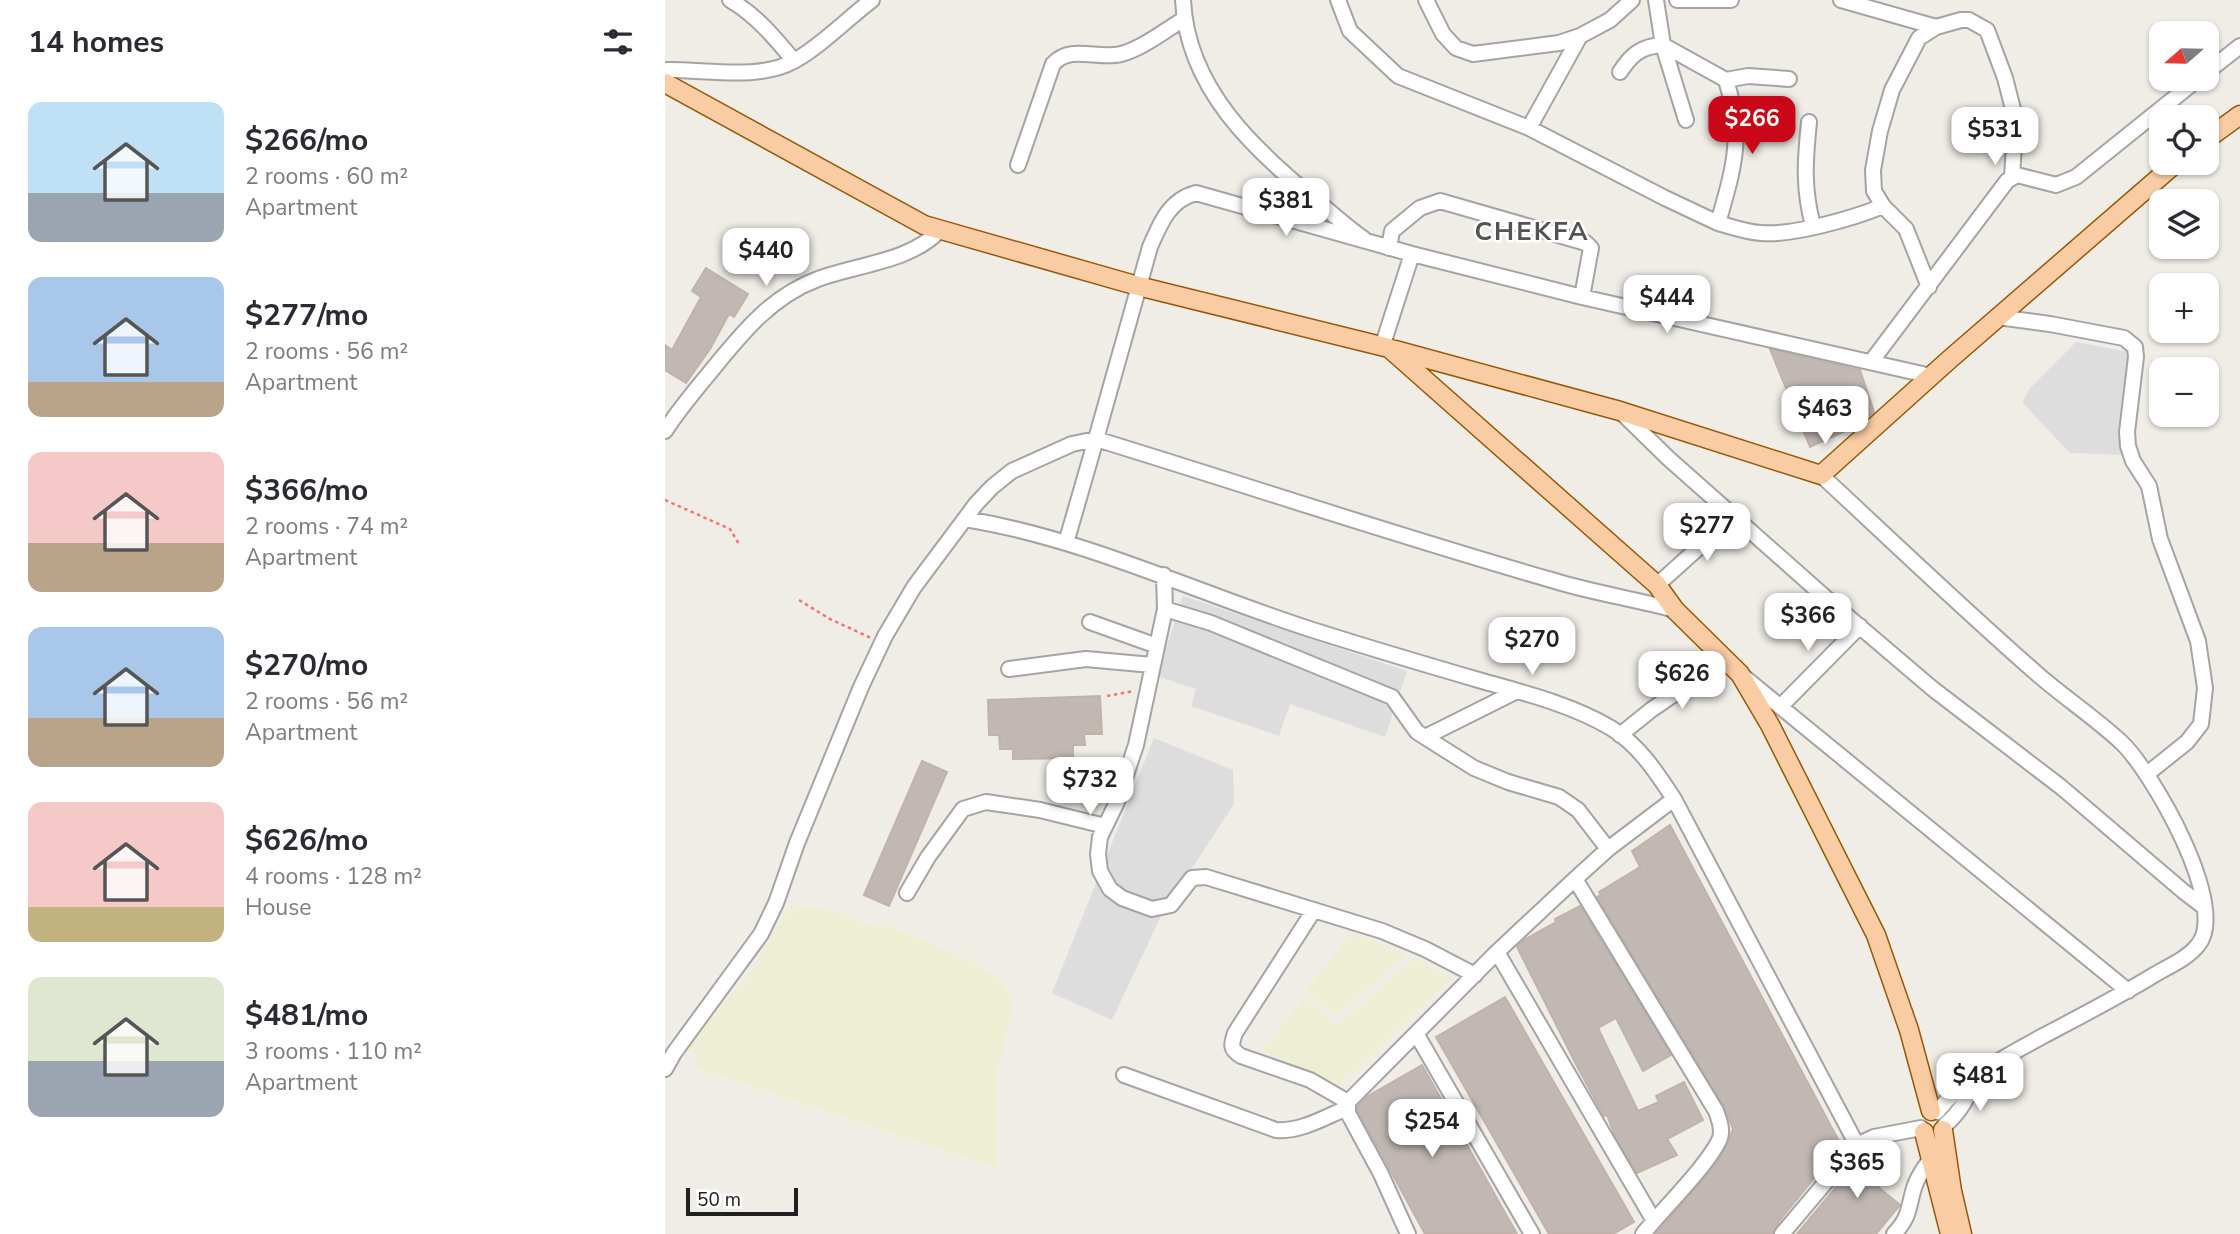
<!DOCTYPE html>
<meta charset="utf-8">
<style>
:root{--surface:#fff;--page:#f7f7f7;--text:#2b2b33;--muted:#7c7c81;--accent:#ca0719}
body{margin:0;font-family:"Nunito Sans",sans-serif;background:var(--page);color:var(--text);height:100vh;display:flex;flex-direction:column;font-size:26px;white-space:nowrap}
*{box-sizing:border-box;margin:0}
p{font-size:23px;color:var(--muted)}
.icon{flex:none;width:38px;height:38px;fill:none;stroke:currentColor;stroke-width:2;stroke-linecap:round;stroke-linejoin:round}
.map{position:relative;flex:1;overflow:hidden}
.details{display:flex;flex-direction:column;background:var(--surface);width:665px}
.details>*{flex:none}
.needle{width:46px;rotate:250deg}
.tools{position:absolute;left:1484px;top:21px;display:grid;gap:14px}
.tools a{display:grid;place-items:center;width:70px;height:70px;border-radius:14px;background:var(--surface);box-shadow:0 2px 5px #0004;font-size:35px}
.scale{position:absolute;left:21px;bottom:18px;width:112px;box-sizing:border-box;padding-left:7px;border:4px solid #202020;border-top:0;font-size:19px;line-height:24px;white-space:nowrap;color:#202020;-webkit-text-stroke:5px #fff;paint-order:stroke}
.price{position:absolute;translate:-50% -60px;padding:0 16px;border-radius:14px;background:#fff;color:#222;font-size:23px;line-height:46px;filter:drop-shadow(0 2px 4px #0008)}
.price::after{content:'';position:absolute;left:50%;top:42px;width:21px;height:16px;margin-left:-10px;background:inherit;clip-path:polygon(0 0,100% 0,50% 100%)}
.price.selected{background:var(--accent);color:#fff}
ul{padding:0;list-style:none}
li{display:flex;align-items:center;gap:21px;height:175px;padding:0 28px}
li span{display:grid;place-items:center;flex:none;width:196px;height:140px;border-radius:14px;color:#555}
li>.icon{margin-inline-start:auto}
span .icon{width:84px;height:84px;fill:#fffc;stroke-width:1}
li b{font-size:30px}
h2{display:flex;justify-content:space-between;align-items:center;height:84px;padding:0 28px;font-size:30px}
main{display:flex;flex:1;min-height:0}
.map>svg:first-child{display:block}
</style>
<main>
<section class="details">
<h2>14 homes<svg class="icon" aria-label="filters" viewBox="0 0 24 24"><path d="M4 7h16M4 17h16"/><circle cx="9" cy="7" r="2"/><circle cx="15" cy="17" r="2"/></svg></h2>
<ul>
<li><span style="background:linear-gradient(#bfe0f5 65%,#9aa5b1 0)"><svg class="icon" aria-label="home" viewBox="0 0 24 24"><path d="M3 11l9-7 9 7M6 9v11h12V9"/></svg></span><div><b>$266/mo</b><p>2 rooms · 60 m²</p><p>Apartment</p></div></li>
<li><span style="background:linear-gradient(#a9c7e8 75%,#b9a48a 0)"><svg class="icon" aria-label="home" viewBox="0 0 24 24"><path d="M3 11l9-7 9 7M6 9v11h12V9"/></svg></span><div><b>$277/mo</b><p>2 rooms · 56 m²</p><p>Apartment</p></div></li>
<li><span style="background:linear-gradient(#f6c9c9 65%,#b9a48a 0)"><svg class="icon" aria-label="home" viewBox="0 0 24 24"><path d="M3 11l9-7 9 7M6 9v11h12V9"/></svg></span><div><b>$366/mo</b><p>2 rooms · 74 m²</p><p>Apartment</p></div></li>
<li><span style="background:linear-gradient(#a9c7e8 65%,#b9a48a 0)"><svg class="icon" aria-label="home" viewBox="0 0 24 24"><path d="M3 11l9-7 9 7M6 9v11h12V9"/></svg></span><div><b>$270/mo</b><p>2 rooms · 56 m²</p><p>Apartment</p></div></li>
<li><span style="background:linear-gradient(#f6c9c9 75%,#c2b280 0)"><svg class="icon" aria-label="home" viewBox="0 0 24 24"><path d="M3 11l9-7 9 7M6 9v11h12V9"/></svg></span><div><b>$626/mo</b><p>4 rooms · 128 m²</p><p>House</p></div></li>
<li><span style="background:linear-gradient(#dfe7d0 60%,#9aa5b1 0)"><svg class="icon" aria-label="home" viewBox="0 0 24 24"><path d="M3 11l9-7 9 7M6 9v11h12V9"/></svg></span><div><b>$481/mo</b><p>3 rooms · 110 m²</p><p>Apartment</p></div></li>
</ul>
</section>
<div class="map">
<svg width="1575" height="1234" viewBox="0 0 1575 1234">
<rect width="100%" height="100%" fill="#f0ede7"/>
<path fill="#dedddd" d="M1411,342L1465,352L1459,455L1405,453L1357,402L1366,387Z
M518,596L742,671L720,737L625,704L614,736L526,706L531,689L492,676Z
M489,738L568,770L569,804L497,914L447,1020L387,993Z"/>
<path fill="#eeeed4" d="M126,905L171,911L208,927L223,926L303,959L338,981L348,1004L333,1071L332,1168L29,1067L33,1054L18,1050L84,974Z
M687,932L742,955L670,1017L641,991Z
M750,958L787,978L671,1089L597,1049L640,998L671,1025Z"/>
<path fill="#c1b8b4" stroke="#c2b2aa" stroke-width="2" d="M41,268L83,294L69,317L64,314L45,349L21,383L0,370V345L7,350L36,297L27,291Z
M1105,349L1195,370L1209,412L1196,424L1145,447Z
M435,696L437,734H419L420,745H408V758L348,759V749H335L334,735H324L323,700Z
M257,761L282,772L224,906L199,895Z
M1005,825L1176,1145L1114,1221L1108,1234H991L1050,1165L1058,1152L1068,1129L1059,1106L932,897L936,895L934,892L975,867L967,851Z
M915,906L1006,1055L978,1071L951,1018L933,1028L973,1111L994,1102L991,1096L1019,1082L1038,1120L1002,1139L1012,1155L972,1173L950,1136L942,1115L939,1116L913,1068L852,947L859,940L891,922L890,919Z
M840,997L969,1222L948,1234H884L771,1037Z
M757,1065L852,1234H760L693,1111V1106L703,1096Z
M1212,1146L1232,1163L1213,1187L1235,1205L1211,1234H1132L1200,1152Z"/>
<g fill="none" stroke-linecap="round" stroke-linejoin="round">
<g stroke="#a4a4a4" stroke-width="18">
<path id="minor" d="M65,0C91,15 110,38 129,61
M518,0C522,88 589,150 653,202C668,214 683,228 699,239
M673,0L685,31L733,76L864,128L1000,198L1053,223
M761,0L778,34L791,48L808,54L894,43L915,36L945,20L967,0
M991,0L998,45L1061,80C1079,137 1069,167 1053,223C1067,227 1081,232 1096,233C1127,236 1189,218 1218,206
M1012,0H1066
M1176,0L1271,27
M0,70C40,69 93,81 129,61C156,46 182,19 207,0
M955,72C966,55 976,46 998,45L1021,120
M1542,72L1575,46
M1061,80L1083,76L1124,79
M1144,122C1140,161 1138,188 1148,226
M864,128L915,36
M353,165L388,64C406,44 432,60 456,54C478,48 499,31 519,19
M724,248L727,231L755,208L775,201L921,243L926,248L917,297
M747,254L917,297L1266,376
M1264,287L1241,229L1218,206L1209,191L1208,170L1215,131L1227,90L1254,38L1271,27L1296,20H1304L1322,30L1340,78L1348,109L1350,128L1347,177
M1333,317L1385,324L1459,338L1470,347L1471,357L1462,432L1463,446L1468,461L1484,486L1495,539L1533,641L1540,688L1536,724L1522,742L1482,774
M1206,362L1342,181L1352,175L1391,185L1411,177L1533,79
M956,412L1003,458L1161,598L1268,689L1396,787L1518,891L1539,907
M0,431C13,411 27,394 42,376C74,337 104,297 153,279C193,264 245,262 275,230
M1156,475C1227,541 1297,608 1370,672C1397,696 1429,717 1456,742C1487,771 1565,907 1533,945C1522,959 1504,966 1489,975C1453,997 1416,1016 1378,1036C1340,1057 1299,1077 1272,1112
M300,519C423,539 536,595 654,632C708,649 762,665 817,681C860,693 907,705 946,728C974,745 992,773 1009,799L1192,1145
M401,543L431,439C584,486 736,537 890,581C929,593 970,599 1010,610
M499,575L500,609L546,623L727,697L752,732L809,768L843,782L894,797L913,810L943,849
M992,585L1070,515
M500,609L471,745L452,802L435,837L433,854L435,871L445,889L457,898L487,909L506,905L527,878L541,877L717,931L760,949L810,975
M425,622L492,646
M344,669L421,659L487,665
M1079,677L1463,991
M1116,706L1195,626
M955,735L986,710L1059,660
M760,737L852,691
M910,879L1051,1111C1054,1119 1058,1129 1055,1138C1046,1162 996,1211 978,1234
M242,893L263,857L298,809L321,802L375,810L440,826
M649,910L570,1033C566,1045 565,1049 576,1056L645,1080L683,1102
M832,952L989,1221
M752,1035L867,1234
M0,1069L9,1053L96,934L111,903L132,843L196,687L220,636L249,587L311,504L327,487L347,471L407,444L431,439L485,247C495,224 504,200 531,193L747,254L717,347
M459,1075L611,1130C636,1132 660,1117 682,1108
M1280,1125C1297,1111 1304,1094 1313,1074
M743,1234L716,1174L683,1113V1102L832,952L910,879L943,849L1009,799
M1117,1234L1192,1145L1209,1137L1256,1128
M1229,1234C1245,1217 1243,1208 1249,1188C1252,1177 1259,1168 1266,1158"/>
</g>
<g stroke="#975905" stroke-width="21">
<path id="major" d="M0,83L259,225L473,286L724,348L992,585L1010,610L1075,674L1105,725L1211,935L1244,1030L1266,1111
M1542,139L1575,115
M730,350L955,411L1156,475L1285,359L1511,163
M1278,1130L1287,1191L1297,1234
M1259,1132L1285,1234"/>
</g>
<path stroke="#f57573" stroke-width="2.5" stroke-dasharray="3.5 3.5" stroke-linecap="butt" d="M0,500L65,529L74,544
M134,600L165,619L206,638
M442,696L469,691"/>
<use href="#minor" stroke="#fff" stroke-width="14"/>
<use href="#major" stroke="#f9cca4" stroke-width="18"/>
</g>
<g text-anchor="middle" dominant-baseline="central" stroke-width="5" stroke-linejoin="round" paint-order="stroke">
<g font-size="26" font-weight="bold" letter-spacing="2" fill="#535353" stroke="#fff">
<text x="867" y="231">CHEKFA</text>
</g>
</g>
</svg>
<div class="tools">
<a><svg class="needle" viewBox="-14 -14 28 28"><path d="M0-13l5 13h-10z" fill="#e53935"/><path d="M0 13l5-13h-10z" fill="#7c7c81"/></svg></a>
<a><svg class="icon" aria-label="locate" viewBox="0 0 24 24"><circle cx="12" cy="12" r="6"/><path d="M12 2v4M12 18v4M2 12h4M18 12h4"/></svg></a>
<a><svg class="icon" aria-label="layers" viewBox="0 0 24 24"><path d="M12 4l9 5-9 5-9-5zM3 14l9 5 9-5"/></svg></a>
<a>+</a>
<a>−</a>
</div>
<div class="scale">50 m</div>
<b class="price selected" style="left:1087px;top:156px">$266</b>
<b class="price" style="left:1330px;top:167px">$531</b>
<b class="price" style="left:621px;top:238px">$381</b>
<b class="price" style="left:101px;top:288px">$440</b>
<b class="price" style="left:1002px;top:335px">$444</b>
<b class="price" style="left:1160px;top:446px">$463</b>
<b class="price" style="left:1042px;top:563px">$277</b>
<b class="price" style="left:1143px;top:653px">$366</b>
<b class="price" style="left:867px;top:677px">$270</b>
<b class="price" style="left:1017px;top:711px">$626</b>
<b class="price" style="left:425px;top:817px">$732</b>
<b class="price" style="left:1315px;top:1113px">$481</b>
<b class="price" style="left:767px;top:1159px">$254</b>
<b class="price" style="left:1192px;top:1200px">$365</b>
</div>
</main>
